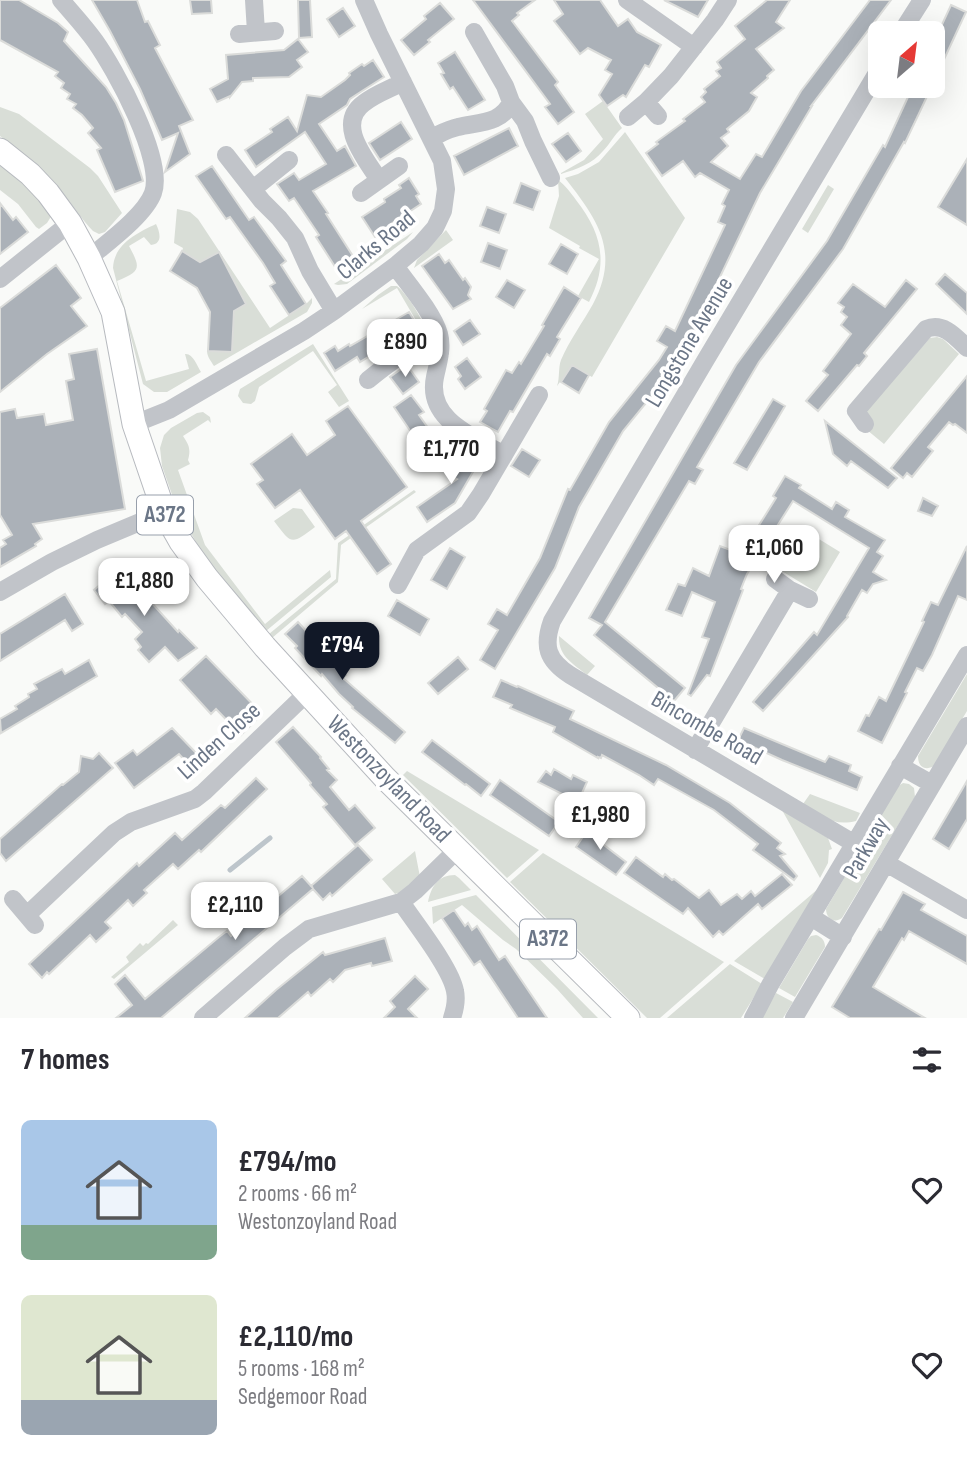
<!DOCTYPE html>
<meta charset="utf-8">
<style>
:root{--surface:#fff;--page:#f7f7f7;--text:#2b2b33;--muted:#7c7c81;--accent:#111827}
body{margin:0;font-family:"Sofia Sans Condensed",sans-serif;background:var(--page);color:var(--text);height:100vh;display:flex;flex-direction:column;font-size:26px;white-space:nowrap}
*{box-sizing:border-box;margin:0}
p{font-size:23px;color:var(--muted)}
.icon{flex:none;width:38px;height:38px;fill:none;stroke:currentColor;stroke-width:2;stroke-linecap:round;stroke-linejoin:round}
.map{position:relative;height:1018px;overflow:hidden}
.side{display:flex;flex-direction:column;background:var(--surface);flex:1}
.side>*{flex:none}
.needle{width:46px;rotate:28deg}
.tools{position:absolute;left:868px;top:21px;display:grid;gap:14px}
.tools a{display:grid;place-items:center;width:77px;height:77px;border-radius:10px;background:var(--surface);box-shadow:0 7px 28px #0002;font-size:35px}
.price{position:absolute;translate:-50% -60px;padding:0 16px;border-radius:14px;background:#fff;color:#222;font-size:23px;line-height:46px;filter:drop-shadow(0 2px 4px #0008)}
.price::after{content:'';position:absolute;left:50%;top:42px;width:21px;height:16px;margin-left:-10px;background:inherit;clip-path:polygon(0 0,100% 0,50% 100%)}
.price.active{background:var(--accent);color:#fff}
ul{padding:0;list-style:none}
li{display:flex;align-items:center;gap:21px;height:175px;padding:0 21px}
li span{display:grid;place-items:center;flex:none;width:196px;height:140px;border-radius:10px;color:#555}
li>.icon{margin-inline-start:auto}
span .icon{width:84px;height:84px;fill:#fffc;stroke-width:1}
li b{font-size:30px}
h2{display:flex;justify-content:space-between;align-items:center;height:84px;padding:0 21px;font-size:30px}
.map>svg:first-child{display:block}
</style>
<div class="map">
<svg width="967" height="1018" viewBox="0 0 967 1018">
<rect width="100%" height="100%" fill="#f9faf8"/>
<path fill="#d9ded7" d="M603,101L622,128C614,135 610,144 603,151C592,164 577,169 561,174V173L584,160L603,139L585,114Z
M0,107L19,114L90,168L98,176L122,213L105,232L99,234L93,231C82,220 75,208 65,196C45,174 24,154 0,136Z
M625,132L685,218L592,377L572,365L561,382H560L557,386C560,378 558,368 561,360C569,341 583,322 593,304C621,251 597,219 565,178L578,174L599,162Z
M0,165C20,180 37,196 52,215L47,223L39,229L36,227L18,204L0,190Z
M558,180C565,185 571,193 576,200C602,233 609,264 589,302L578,296L599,259L579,248L580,246L549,228L559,196Z
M828,185L834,189L808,233L802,229Z
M177,209L190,212L198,219L270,328L306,304L312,298V303L307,312L214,366C210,360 205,354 208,347L209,351L231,352L234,311L246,304L219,253L211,269L182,251L183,248L174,243Z
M156,224C160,232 163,244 151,245L144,237L129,246C141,268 141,271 117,281L146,381L189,369L185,354C193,353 197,366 201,372L167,392H154L143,384L113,268C114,244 137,233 156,224Z
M446,230L453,240L414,268L417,260Z
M413,232L407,239L347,284L338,285L334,284Z
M391,286H397C409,296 428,326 428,341L397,288L362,309L378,295Z
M937,337L943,339L959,354L884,444L867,430V409L930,338Z
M313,344L349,401L339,407L328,392L337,385L313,351L259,387L255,401L251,404L243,403L238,396L240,389Z
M203,412L210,417L211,423L208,420L183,436C189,445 191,449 188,460L190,464L178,470L205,545L265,624L330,570L331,577L266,631L222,578L200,549L177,509L162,466L160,448L164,435L171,428L197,413Z
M414,490L416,492L341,545L338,582L272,638L269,634L336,579L338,543Z
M293,508L302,509L315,527C291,545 292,545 274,521Z
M801,528L840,552L816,592L777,568Z
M559,636L595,666L587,675C573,664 558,656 559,636Z
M967,674V711L934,766C925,771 918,767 918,756Z
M407,771L539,850L507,878L403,775Z
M903,783L909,784L914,788L915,797L842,918C834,924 826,918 826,909L898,786Z
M810,794L860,813L856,821C833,827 821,815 803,804Z
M782,810L828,838L832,849L829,850L828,863L820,878Z
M415,851L420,877L399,893L395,894L382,879Z
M543,853L724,962L660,1018H647L510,882Z
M455,875L459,878L471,890L428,902C431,887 438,875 455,875Z
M819,888L765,979L734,961Z
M476,895L598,1018H583L557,989L516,949L503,940L462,905L433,924L432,907Z
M173,920L178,925L114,979L111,977L129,962L126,957L140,943L143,946L146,943L148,944Z
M816,935C822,937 825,941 825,947L795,997L779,988L808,939L811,936Z
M730,964L762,984L741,1018H667Z
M776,993L793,1002L783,1018H761Z"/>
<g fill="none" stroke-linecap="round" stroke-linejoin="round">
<path stroke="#bdc5cb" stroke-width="5" d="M230,870L270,838"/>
</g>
<path fill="#abb1b8" stroke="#dbdcda" stroke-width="2" d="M0,0H19L58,23L68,32L64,41L106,87L116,103L124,120L143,181L115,192L97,150L101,148L88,133L93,128L82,115L73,108L76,104L67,99L70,94L61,88L64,83L55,76L58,72L0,40Z
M92,0H137L145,22L148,21L160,45L155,48L193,120L179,126L190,154L165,172L178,133L162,140L140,89L110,31Z
M190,0H211L212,13L192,14Z
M298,0H310L312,37L299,38Z
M473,0H535L517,13L519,15L512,21L558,82L555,85L574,112L558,124L545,107L550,104Z
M554,0H600L618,26L628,19L637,32L661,45L649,67L645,65L626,97L623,95L607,106L599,95L612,74L605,70L611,60L588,48L580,54L554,21L563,14Z
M664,0H708L698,17Z
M767,0H790L776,22L784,28L756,49L774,70L767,76L768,78L751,93L757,97L749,111L727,129L729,132L721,138L728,146L711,162L740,179L756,154L762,157L801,91L870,0H891L811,106H812L760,193L688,344L673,370L623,431L579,507L555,568L495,669L480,660L498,630L488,624L497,609L507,615L540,558L568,489L570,490L609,422L659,360L667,347L657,341L666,326L675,331L725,225L718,222L725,206L722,204L729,190L700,173L695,177L683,161L662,176L646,153L658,144L656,142L685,121L683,119L705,102L701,97L706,92L704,89L720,76L716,71L721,68L717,62L745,39L735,26Z
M440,3L454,19L428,40L430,42L414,55L401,40L426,19L424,16Z
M951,5L966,12L933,83V44Z
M343,8L355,26L339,37L327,19Z
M298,39L308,52L297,60L302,67L289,77L253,78V81L242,82L230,97V96L217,102L210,89L228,79L226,55L284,50Z
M455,52L485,100L468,110L453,87L450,89L441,74L444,73L438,63Z
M373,60L384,77L362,91L350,99L347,105L319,124L337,151L345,146L356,166L313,191L328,213L326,214L358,264L341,276L316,237L319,235L294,198L289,201L277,184L294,173L299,180L326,164L305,132L256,167L245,150L272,132L270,129L288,117L297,131L307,95L321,97L345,80L350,75L349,73L362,64L364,66Z
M913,86H932L905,143L904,142L843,249L759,362L697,467L703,470L695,484L689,481L605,622L685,688L674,701L594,635L602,625L589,618L736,365L827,241L883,145L885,147Z
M401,122L412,139L380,160L369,143Z
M509,128L518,146L464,175L454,156Z
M568,133L581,151L566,162L552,144Z
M967,159V225L938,207Z
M212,166L249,220L254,217L286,261L281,265L306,304L289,315L270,286L275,283L263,263L230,217L226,219L196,176Z
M409,178L419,194L416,196L421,204L391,224L393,226L375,237L362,217L385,202L384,199L401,188L399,185Z
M521,183L540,191L533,210L514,203Z
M0,203L13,220L16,217L28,232L0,254Z
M487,207L506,214L499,233L480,226Z
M488,243L507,250L500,269L481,262Z
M561,244L578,254L567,274L549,264Z
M182,251L200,262L219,252L246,304L234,311L232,352L208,351L210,312L197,288L170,271Z
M439,254L445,263L449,260L463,280L465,278L471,287L468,295L471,299L453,309L422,266Z
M56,265L81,298L71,306L87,326L47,354L0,392V308Z
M945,274L967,293V314L936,284Z
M507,280L525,290L514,308L496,297Z
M906,280L917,289L864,353L867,356L859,366L857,365L818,411L806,401L828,375L823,371L851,334L841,325L847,317L841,312L844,307L838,303L853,284L885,307Z
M564,287L581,298L557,337L560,339L550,356L547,354L513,412L510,411L498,432L480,422L487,411L484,409L506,370L512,373L519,362L521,364L544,326L542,325Z
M409,312L419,329L395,343L394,341L360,362L357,357L335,371L324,353L335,346L338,351L349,344L350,346Z
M470,320L480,334L463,345L454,331Z
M97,349L125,509L33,524L42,539L35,544L36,546L0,567V548L6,544L3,540L12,535L0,515V412L15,409L17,418L44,414L46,425L73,420L66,381L74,379L69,354Z
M467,358L481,377L465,389L458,379L461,376L455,367Z
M407,365L419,382L403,394L390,377Z
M572,365L589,375L579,393L561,382Z
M967,376V433L955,424L953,425L949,422L928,447L933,451L912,477L907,473L903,478L891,468Z
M411,395L424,412L419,415L438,442L421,454L409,437L413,435L394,407Z
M773,399L785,406L747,470L734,463Z
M348,406L407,487L361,521L391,564L377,574L346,531L335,539L300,490L275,508L257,484L263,480L251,464L292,434L307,455L335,435L326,421Z
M825,421L897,478L888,488L851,461L847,466L833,454Z
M463,447L481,458L455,503L427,522L417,507L457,479L448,474Z
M522,449L540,460L529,477L511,466Z
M785,476L801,485L799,488L832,509L836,502L849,510L845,517L885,540L877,552L883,556L873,572L886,580L873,584L867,593L862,590L847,616L848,617L763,711L753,702L814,632L817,635L869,548L793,501L747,574L741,589L743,590L710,676L707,675L691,696L688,694L709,639L702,637L715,602L692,592L682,616L666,610L678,584L685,586L693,568L709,576L720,546L741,554L776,498L773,496Z
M923,498L938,506L932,516L918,511Z
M967,546V600L958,596L932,655L923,671L917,668L905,692L907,693L882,743L858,731L866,715L869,716L879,697L886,701L924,622L922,621L931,602L938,605Z
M450,548L465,557L447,589L431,580Z
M121,567L131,579L129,580L148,603L150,601L178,632L179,630L197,648L178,661L165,647L149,662L138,650L141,647L135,639L142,632L125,614L122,617L109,601L105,604L94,590Z
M65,594L83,624L72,631L65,620L0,661V634Z
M397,600L429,619L420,635L388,616Z
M298,622L346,675L343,678L405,732L395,743L352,708L353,707L339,694L322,674L321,676L295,648L297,646L285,634Z
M206,656L262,714L241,735L216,709L211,714L180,680Z
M458,657L468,669L438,694L428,683Z
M89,660L97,676L1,733L0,719L17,709L15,706L29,697L28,694L37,689L34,684L62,669L65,674Z
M501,680L517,687L518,686L574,711L570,719L666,765L730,803L781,843L777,848L785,854L780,856L797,876L794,880L753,850L758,844L714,810L658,779L654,785L639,775L602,755L601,758L598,757V758L553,732L555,727L510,708L512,705L493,697Z
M293,727L321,757L320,758L329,769L327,770L337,780L330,787L349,810L355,805L375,828L355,845L323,807L327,804L310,785L311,783L276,742Z
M172,728L198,755L188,764L179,754L134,788L115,763L133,750L137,755Z
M744,728L825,762L829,756L851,765L849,771L862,777L857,790L782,760L738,740Z
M432,740L490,784L481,796L466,784L465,785L422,752Z
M99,753L113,768L6,861L0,853V839L62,784L63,785L79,772L81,756L93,759Z
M554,769L571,779L573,775L587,782L578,802L538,782L546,771L551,775Z
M256,778L267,789L201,852L199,850L178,869L173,864L144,890L147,893L133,906L128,900L105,922L111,928L96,942L90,935L49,974L47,972L42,978L29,964L137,863L139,866L175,833L182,840L221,805L225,808Z
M500,780L559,822L549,836L490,795Z
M967,781V819L949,849L933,839Z
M589,828L603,838L600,842L626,862L616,875L576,847Z
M358,845L372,860L332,896L330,893L323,900L313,889L161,1018H116L132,1005L115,984L125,975L145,999L219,937L227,931L231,936L302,876L313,888L311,886Z
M636,857L663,877L665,874L672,880L674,879L699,898L709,890L721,905L737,894L742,899L751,891L755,896L782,874L792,885L762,909L758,904L723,935L719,931L713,937L688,908L683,914L624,873Z
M903,892L925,904L921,910L967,936V964L909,931L904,940L902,938L873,987L925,1018H850L832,1007L879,929L881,930Z
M454,910L465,926L468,923L472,930L477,926L499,960L505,956L547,1018H518L480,961L474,965L442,918Z
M385,938L392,961L372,966L371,963L345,970L333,982L330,979L311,996L308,992L278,1018H245L276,990L323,952L325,955Z
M415,976L428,989L408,1009L417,1018H384L395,1007L390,1001Z"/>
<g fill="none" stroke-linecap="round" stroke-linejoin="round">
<g stroke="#b7babf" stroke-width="25">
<path id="major" d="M0,150L30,174L48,193L70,223L89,258L113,312L134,424L164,512L181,542L207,578L265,647L385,778L628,1018"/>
</g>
<path stroke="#c1c4c9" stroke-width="18" d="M61,0C72,13 85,27 95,41C115,69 165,160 153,193C145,215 108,242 89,258
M254,0L256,32
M627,0L694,47
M474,32L505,86L511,102L525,121L533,141L551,178
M901,33L922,0
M239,34L275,31
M646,102L658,116
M628,117L646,102L671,76L715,20L728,0
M431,138C440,134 448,129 458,127C478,122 502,124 511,102
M226,155L262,201L279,218L295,238L310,271L334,311
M379,180C366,159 335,124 364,103C375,94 390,89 403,82
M253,189L289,160
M361,193L399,166
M395,266C408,284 433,313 439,334C443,348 438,363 435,377C426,420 474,437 504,455
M0,279L70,223
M368,380C379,371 410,346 423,347C429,347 435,351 440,353
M134,424L169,410L304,331L334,311L395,266L421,244L435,228L443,211L446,189L442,161L379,34L364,0
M865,424L856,411L926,329C943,322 955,336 967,348
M775,579L790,590L809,599
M398,585L417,550L468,513L481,494L539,395
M0,592L52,562L97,540L164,512
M695,750L790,590
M900,766L932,784
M855,844L570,675C547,660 543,646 552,621L705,361L880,68
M886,863L967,910
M13,899L35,925
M401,902C415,923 451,968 455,991C457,1000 455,1009 452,1018
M27,915L114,833L131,822L195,799L204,792L307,693
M811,917L843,937
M203,1018L285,947L309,929L401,902L415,891L458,849
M753,1018L770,985L967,655
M794,1018L967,726"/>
<use href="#major" stroke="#fff" stroke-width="23"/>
</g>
<g text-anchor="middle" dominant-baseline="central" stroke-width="7" stroke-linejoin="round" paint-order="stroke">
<g fill="#fff" stroke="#979fab" stroke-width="2">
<rect x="137" y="495.5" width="56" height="39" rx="5"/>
<rect x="520" y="919.5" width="56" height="39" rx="5"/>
</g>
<g font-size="23" font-weight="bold" fill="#6b7687">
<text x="165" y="515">A372</text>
<text x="548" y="939">A372</text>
</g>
<g font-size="24" fill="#6b7687" stroke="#fff">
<text transform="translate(376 245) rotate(-40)">Clarks Road</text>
<text transform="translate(689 342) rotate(-59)">Longstone Avenue</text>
<text transform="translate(707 728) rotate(30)">Bincombe Road</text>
<text transform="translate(219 741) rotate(-42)">Linden Close</text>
<text transform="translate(389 779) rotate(46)">Westonzoyland Road</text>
<text transform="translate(866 848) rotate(-60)">Parkway</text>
</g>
</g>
</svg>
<div class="tools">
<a><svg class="needle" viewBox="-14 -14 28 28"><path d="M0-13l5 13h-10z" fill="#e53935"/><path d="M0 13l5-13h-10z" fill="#7c7c81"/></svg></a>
</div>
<b class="price" style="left:405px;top:379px">£890</b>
<b class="price" style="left:451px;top:486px">£1,770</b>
<b class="price" style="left:774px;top:585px">£1,060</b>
<b class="price" style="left:144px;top:618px">£1,880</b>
<b class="price active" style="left:342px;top:682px">£794</b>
<b class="price" style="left:600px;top:852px">£1,980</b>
<b class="price" style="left:235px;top:942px">£2,110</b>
</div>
<section class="side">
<h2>7 homes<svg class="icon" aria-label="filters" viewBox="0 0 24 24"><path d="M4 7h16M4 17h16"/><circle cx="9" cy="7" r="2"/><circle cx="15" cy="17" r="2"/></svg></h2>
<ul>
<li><span style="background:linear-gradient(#a9c7e8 75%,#7fa58c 0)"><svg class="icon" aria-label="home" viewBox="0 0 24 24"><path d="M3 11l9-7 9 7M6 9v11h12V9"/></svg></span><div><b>£794/mo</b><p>2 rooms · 66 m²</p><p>Westonzoyland Road</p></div><svg class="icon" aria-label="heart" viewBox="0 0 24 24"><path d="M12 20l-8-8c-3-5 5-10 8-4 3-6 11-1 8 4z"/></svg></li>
<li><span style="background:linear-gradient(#dfe7d0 75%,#9aa5b1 0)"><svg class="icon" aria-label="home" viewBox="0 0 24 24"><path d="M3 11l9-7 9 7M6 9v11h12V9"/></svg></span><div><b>£2,110/mo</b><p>5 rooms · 168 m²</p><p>Sedgemoor Road</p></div><svg class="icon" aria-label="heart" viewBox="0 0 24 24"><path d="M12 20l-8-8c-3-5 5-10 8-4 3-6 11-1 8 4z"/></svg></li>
</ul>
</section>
